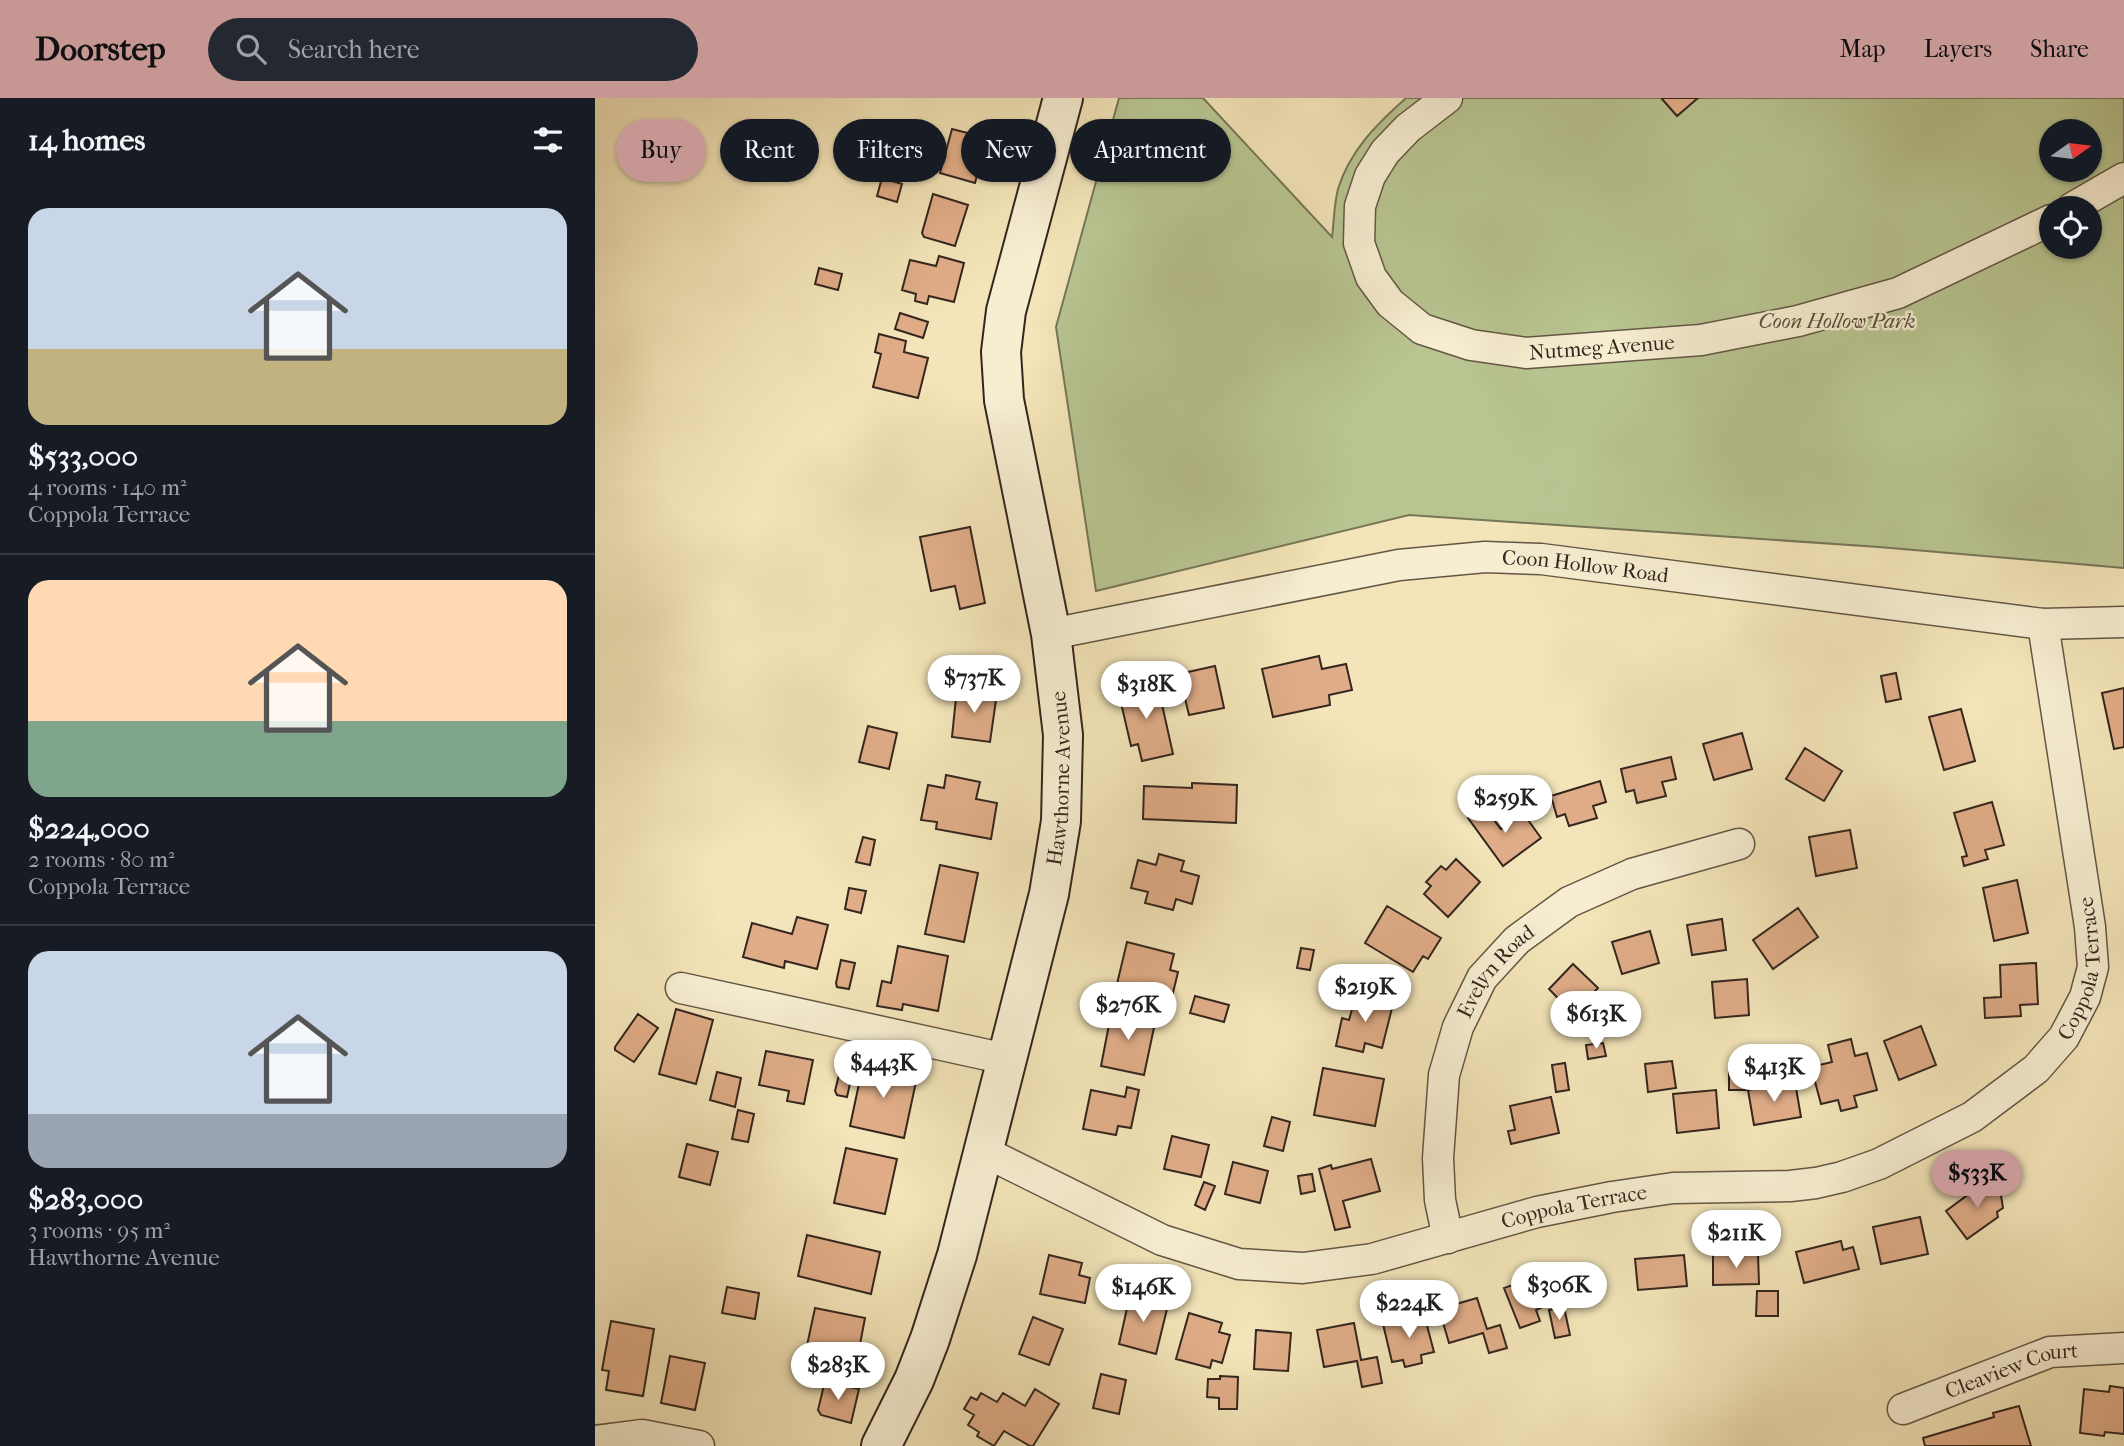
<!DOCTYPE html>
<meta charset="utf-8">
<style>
:root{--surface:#171b24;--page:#242831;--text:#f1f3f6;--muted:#9ea1a6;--line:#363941;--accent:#c59692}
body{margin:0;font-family:"IM FELL French Canon",serif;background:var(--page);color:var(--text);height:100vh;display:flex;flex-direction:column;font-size:26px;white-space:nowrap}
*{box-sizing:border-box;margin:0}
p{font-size:23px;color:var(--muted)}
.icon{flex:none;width:38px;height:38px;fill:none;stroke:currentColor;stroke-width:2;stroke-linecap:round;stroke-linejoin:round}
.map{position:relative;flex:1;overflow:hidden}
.side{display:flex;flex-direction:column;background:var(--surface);width:595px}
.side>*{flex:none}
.guide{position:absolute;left:21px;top:21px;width:665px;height:63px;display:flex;gap:14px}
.needle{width:46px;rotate:76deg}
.tools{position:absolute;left:1444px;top:21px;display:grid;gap:14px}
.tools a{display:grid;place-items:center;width:63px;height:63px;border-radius:50%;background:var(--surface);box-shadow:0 2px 5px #0004;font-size:35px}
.price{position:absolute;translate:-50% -60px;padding:0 16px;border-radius:24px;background:#fff;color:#222;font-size:23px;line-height:46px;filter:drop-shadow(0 2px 4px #0008)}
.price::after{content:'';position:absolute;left:50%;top:42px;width:21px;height:16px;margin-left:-10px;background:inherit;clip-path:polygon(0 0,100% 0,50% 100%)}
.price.current{background:var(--accent);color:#111}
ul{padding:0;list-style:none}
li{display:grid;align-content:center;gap:14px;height:371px;padding:0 28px}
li+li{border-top:2px solid var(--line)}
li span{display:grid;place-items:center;height:217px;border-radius:21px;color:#555}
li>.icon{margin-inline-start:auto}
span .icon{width:126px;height:126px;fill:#fffc;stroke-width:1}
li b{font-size:30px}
h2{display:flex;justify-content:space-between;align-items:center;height:84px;padding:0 28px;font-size:30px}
.tag{padding:0 24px;border-radius:32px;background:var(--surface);box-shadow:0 2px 5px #0004;font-size:24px;line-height:63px}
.tag.current{background:var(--accent);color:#111}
header{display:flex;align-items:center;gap:42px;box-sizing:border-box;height:98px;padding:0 35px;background:var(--accent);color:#111}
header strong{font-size:33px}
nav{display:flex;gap:38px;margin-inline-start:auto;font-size:24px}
.search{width:490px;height:63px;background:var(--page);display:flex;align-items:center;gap:18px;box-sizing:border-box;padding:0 24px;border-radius:38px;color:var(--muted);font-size:26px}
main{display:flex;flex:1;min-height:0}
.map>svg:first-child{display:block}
</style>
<header>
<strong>Doorstep</strong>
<div class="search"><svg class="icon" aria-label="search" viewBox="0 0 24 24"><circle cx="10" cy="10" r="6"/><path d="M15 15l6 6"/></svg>Search here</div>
<nav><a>Map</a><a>Layers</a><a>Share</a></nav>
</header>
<main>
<section class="side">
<h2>14 homes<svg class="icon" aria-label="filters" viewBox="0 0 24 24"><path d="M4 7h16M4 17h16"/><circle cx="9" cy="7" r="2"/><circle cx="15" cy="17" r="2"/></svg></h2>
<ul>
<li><span style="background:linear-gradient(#c9d6e8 65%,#c2b280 0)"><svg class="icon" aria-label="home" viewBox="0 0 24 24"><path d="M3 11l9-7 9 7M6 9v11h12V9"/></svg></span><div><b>$533,000</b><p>4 rooms · 140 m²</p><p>Coppola Terrace</p></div></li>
<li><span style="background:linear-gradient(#ffd9b3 65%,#7fa58c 0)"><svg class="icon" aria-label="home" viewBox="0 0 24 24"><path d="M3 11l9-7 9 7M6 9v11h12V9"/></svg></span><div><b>$224,000</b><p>2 rooms · 80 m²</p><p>Coppola Terrace</p></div></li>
<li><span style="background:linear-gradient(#c9d6e8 75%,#9aa5b1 0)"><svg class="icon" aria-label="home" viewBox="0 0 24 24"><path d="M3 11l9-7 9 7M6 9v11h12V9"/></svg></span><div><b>$283,000</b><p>3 rooms · 95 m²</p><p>Hawthorne Avenue</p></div></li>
</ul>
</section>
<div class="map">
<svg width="1529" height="1348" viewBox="0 0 1529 1348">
<rect width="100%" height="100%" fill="#f3e5b9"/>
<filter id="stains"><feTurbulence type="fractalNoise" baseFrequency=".00286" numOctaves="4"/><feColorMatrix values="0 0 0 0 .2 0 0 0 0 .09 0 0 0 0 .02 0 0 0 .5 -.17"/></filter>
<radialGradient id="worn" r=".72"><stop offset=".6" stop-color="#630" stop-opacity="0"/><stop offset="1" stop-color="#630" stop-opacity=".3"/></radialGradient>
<path fill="#b8c591" stroke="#767658" stroke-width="2" fill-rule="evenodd" d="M524,0H608L737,139C739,124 739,106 743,91C755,52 782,26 811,0H1529V470L1284,449L814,417L501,493L461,229ZM1456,33H1494V72H1456ZM1456,110H1494V149H1456Z"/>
<path fill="#e0ad88" stroke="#34261e" stroke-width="2" d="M1069,0H1103L1082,18L1067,1Z
M357,31L392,40L380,85L345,75Z
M287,80L307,86L302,104L282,98Z
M338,96L373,107L360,148L329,139L327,135Z
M344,158L369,165L359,204L334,198L332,206L320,203L321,196L307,192L315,162L341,168Z
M224,170L247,176L243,192L220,186Z
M305,215L333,224L328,240L300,231Z
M284,236L311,243L309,254L333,260L323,300L278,289L286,256L280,254Z
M375,429L390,505L365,511L360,488L336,493L325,439Z
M724,558L727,571L751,566L757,592L734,597L735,607L678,619L667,571Z
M620,568L629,610L594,617L584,576Z
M1301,575L1306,601L1291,604L1286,578Z
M562,584L578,656L547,663L543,646L536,648L523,592Z
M362,590L402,595L395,644L357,639Z
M1529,590V649L1519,651L1507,595Z
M1366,611L1380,663L1349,672L1334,619Z
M273,628L302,635L294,671L264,664Z
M1147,635L1157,671L1119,682L1108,646Z
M1210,650L1247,673L1229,703L1191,681Z
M1076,659L1081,681L1067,684L1071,698L1042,705L1039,692L1031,694L1026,671Z
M351,677L385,684L381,701L402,705L396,741L341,731L342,724L326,722L333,687L349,690Z
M1005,683L1011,704L998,708L1002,720L974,728L970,716L962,719L956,698Z
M597,685L642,687L641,725L548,721L549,688L597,690Z
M1397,704L1409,747L1390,752L1393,761L1369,768L1367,759L1372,758L1359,715Z
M889,709L906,731L928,715L946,740L908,768L873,720Z
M1255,732L1262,770L1221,778L1214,739Z
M268,739L280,742L275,767L261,764Z
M564,756L589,763L586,773L604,778L597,806L581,801L578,812L550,805L553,794L536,790L543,762L561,767Z
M861,761L885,784L853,819L829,796L836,788L831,784L846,768L851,772Z
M345,767L383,775L369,844L330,836Z
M1422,782L1433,835L1399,843L1388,790Z
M254,790L271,793L266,815L250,811Z
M792,808L846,840L833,861L828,858L818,874L770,845Z
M1203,810L1223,839L1178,871L1158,842Z
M202,819L233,827L222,871L190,863L189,870L148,859L157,825L197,836Z
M1127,821L1131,852L1097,857L1092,827Z
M1055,833L1064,865L1027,876L1017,844Z
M532,844L579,856L575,872L583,874L576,903L521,890Z
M303,848L353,858L343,913L308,906L307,912L282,908L287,883L296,885Z
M706,850L719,852L715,872L702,870Z
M246,862L260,865L254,891L242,889L241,885Z
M1441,865L1443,906L1425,907L1426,918L1390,920L1389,900L1406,899L1405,867Z
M978,866L1003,890L978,916L954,891Z
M1152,881L1154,917L1120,920L1117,884Z
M761,897L798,906L787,950L770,945L768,954L741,948L747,920L754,922Z
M600,898L634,907L629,924L595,915Z
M81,911L118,922L101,986L64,976Z
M517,911L561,920L549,977L506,968Z
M43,916L63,930L39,964L20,952V949Z
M1326,928L1341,967L1304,982L1289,943Z
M1256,941L1260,958L1272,955L1282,992L1259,998L1262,1009L1246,1013L1243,1002L1226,1006L1216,969L1237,964L1233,947Z
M1008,945L1011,958L993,961L991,947Z
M171,953L218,962L209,1006L192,1003L194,993L164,987Z
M273,961L292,965L291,972L322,979L309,1040L255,1028L268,967Z
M1077,963L1081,990L1053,994L1050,966Z
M970,965L974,992L961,994L957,967Z
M1152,965V992H1134V966Z
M246,969L258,972L252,999L242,997L240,993Z
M728,970L789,981L780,1028L719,1017Z
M122,974L146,980L140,1009L115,1002Z
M1200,984L1206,1019L1159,1027L1153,992Z
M532,989L544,992L536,1030L523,1028L521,1037L488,1031L496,992L530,999Z
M1121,992L1124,1030L1082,1035L1078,996Z
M956,999L964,1035L916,1046L913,1033L920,1032L915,1008Z
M143,1012L159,1016L153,1044L137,1041Z
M677,1019L695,1024L688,1053L669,1048Z
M577,1038L614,1047L606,1079L569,1071Z
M92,1046L123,1054L115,1087L84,1079Z
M251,1050L302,1061L290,1116L239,1105Z
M776,1061L785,1093L748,1103L755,1129L740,1132L724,1071L736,1067L737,1071Z
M638,1064L673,1073L665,1105L630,1096Z
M717,1076L720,1093L706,1096L703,1078Z
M609,1084L620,1088L610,1112L600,1107Z
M1404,1085L1408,1110L1402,1114L1403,1119L1372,1141L1351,1113L1382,1090Z
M1325,1119L1333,1156L1286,1166L1278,1129Z
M212,1137L285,1154L276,1196L203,1178Z
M1246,1143L1248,1152L1258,1149L1264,1171L1209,1185L1201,1154Z
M1163,1156L1164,1186L1118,1187V1157Z
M454,1157L487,1165L484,1177L495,1180L490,1205L445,1196Z
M1089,1157L1092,1188L1043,1192L1040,1161Z
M946,1177L957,1205L941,1212L945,1223L925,1230L909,1190Z
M132,1189L164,1195L160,1221L127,1215Z
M1162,1193H1183V1218H1161Z
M535,1197L573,1207L561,1256L524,1246Z
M882,1200L892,1231L905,1227L912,1250L894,1255L888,1235L854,1245L844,1211Z
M969,1209L975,1237L960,1240L954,1212Z
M220,1210L270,1220L261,1267L210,1257Z
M594,1215L627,1225L624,1234L635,1237L627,1265L617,1262L615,1270L581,1261Z
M829,1216L839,1254L826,1257L827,1265L810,1269L808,1262L797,1264L788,1226Z
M438,1219L468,1231L454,1267L424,1256Z
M16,1223L59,1231L48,1298L11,1292L14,1273L7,1272Z
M759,1225L766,1262L782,1259L787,1285L767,1289L762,1263L729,1269L722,1232Z
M661,1232L696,1235L693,1273L659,1271Z
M75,1258L110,1265L100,1312L66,1305Z
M506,1276L531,1282L524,1316L498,1310Z
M625,1278L643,1279L642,1311H624V1300L612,1299L613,1281H625Z
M230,1283L264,1291L256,1325L226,1317L223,1312Z
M1515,1288L1529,1290V1336L1510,1334L1509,1338L1485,1335L1489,1291L1514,1294Z
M440,1291L464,1306L438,1348H435L409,1333L399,1348L382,1338L384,1334L373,1327L379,1317L369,1311L376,1299L382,1302L386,1295L402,1304L408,1295L430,1308Z
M1424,1308L1436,1348H1330L1328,1340L1399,1319L1398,1315Z"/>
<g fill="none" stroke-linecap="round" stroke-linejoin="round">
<g stroke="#645645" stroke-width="33">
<g id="street">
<path id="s1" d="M852,0L813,30L790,54L775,78L765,108L764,145L776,179L795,205L827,231L876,247L931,255L1106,242L1203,223L1303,195L1456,122"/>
<path d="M1477,110L1529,80"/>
<path id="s2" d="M456,536L804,467L890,459L946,461L1448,526L1529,524"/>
<path d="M86,890L411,961"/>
<path id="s3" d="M390,1054L567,1142L644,1166L708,1170L777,1161L942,1114L1017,1099L1078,1090L1195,1088L1221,1085L1247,1079L1284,1066L1377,1019L1441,971L1469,939L1490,899L1498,869L1495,829L1448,526"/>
<path id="s4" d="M853,1140L845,1102L843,1060L849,977L863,929L887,880L922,842L974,804L1037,776L1144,746"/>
<path id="s5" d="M1308,1311L1455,1254L1529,1250"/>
<path d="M0,1343L47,1337L104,1348"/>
</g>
</g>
<g stroke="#34261e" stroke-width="42">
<g id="secondary">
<path id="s6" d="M286,1348L319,1282L335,1241L362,1157L454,796L466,723L468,637L456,536L409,302L406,254L411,213L468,0"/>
</g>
</g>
<use href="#street" stroke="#f7eed2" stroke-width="30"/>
<use href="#secondary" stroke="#f7eed2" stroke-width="38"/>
</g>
<g text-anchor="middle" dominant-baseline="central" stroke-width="5" stroke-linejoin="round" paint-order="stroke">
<g font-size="21" font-style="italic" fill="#554e3b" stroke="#f7eed2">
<text x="1242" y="223">Coon Hollow Park</text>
</g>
<g font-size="21" fill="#34261e" stroke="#f7eed2">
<text stroke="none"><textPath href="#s1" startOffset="472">Nutmeg Avenue</textPath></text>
<text stroke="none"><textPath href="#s2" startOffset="542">Coon Hollow Road</textPath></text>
<text stroke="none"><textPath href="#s6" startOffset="695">Hawthorne Avenue</textPath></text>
<text stroke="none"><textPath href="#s3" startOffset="1230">Coppola Terrace</textPath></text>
<text stroke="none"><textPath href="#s4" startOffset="282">Evelyn Road</textPath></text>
<text stroke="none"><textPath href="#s3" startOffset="621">Coppola Terrace</textPath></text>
<text stroke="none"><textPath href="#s5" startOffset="116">Cleaview Court</textPath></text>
</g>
</g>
<rect width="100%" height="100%" filter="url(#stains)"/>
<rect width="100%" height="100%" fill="url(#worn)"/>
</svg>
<div class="tools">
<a><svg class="needle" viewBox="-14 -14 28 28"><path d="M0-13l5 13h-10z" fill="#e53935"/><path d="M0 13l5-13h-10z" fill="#9ea1a6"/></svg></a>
<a><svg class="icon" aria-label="locate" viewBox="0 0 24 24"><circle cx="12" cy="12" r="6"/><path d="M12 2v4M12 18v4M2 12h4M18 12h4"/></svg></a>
</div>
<b class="price" style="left:379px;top:617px">$737K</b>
<b class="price" style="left:551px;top:623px">$318K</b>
<b class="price" style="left:910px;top:737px">$259K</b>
<b class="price" style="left:770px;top:926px">$219K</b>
<b class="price" style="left:533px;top:944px">$276K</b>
<b class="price" style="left:1001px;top:953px">$613K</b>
<b class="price" style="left:288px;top:1002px">$443K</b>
<b class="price" style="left:1179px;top:1006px">$413K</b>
<b class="price current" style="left:1382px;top:1112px">$533K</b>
<b class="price" style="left:1141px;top:1172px">$211K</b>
<b class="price" style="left:964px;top:1224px">$306K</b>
<b class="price" style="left:548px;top:1226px">$146K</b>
<b class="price" style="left:814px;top:1242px">$224K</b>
<b class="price" style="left:243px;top:1304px">$283K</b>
<div class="guide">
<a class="tag current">Buy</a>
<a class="tag">Rent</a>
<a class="tag">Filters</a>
<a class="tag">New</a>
<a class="tag">Apartment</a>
</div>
</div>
</main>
